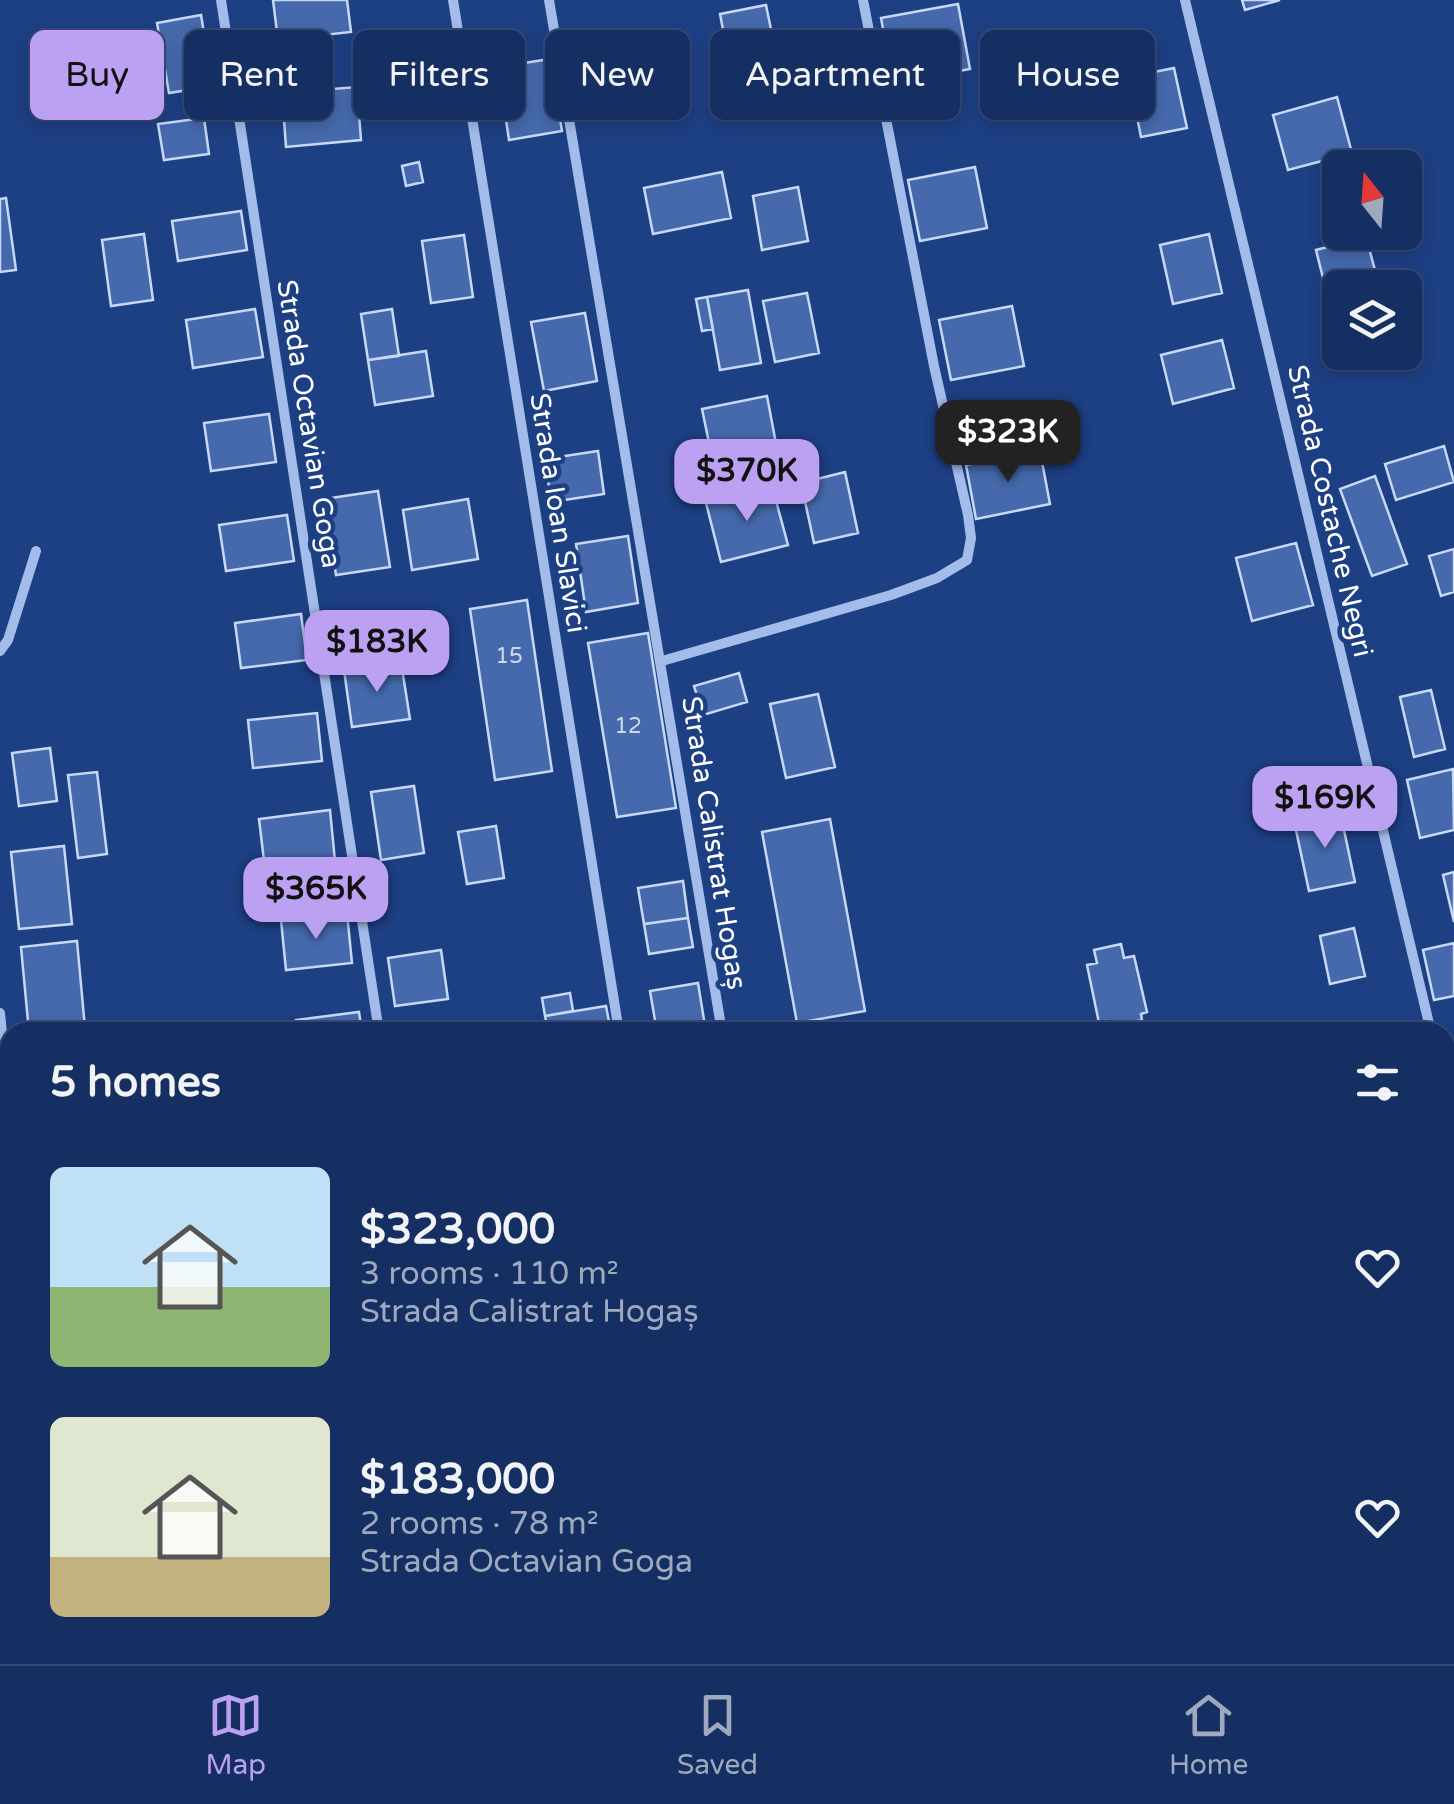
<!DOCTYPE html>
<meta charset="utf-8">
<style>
:root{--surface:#162f62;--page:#1f3768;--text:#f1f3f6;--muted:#9ea9be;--line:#354a77;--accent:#bca0f2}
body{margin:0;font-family:"Varela Round",sans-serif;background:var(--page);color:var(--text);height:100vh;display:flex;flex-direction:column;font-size:38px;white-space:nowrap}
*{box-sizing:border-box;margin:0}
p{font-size:32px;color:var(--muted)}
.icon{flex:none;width:55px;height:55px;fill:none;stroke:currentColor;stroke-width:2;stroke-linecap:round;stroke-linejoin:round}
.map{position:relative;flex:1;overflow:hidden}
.drawer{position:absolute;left:0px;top:1022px;width:1455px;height:642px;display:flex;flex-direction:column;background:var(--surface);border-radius:30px 30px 0 0;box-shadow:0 5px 15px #0003,0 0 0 2px var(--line)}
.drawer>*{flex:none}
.hud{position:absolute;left:30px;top:30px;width:1395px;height:90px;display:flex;gap:20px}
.needle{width:65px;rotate:343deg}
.buttons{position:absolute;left:1322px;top:150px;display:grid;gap:20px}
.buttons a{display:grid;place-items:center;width:100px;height:100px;border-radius:15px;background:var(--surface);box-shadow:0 5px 15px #0003,0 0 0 2px var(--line);font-size:50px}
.price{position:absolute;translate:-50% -85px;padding:0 22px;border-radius:20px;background:var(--accent);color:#111;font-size:32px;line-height:65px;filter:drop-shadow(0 2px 5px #0008)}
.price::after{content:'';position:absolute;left:50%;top:60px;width:30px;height:22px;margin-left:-15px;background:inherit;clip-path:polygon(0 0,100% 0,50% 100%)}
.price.current{background:#222;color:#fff}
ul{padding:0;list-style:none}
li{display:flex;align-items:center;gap:30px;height:250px;padding:0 50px}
li span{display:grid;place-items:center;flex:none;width:280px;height:200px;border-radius:15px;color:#555}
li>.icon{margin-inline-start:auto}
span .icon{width:120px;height:120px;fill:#fffc;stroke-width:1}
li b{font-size:42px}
h2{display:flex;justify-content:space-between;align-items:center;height:120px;padding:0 50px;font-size:42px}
.chip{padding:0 35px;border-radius:15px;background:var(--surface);box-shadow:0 5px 15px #0003,0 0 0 2px var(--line);font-size:35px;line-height:90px}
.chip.current{background:var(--accent);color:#111}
.tabs{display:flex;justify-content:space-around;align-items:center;height:140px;border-top:2px solid var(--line);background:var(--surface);font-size:28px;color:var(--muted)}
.tabs a{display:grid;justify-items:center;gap:5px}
.tabs .current{color:var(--accent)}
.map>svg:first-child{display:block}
</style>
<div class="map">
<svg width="1454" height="1664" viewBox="0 0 1454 1664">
<rect width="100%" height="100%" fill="#1d3f83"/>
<path fill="#4569ac" stroke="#c8d8f7" stroke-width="2.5" d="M273,0H347L351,32L278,40Z
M1242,0H1280L1245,10Z
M958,4L970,69L893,83L881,18Z
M766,5L782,83L735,92L720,14Z
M201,15L213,86L169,93L157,23Z
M446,35L457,105L410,112L399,42Z
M550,59L562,131L509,140L498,67Z
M1174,68L1187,128L1141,137L1129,77Z
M357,87L361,140L286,147L282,93Z
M1337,97L1352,153L1288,170L1273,115Z
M204,118L209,154L164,160L158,124Z
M419,162L423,182L406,186L402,166Z
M975,167L987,228L920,241L908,180Z
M722,172L731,218L653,234L644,188Z
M798,187L808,241L762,250L753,196Z
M6,198L16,270L0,272V199Z
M241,211L247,250L178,261L172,221Z
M144,234L153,300L111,306L102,240Z
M1209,234L1222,293L1173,304L1160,245Z
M464,235L473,297L431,303L422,241Z
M1366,237L1379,285L1340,288V295L1328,298L1316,250Z
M748,290L761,363L720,370L707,297Z
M807,293L819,353L775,362L763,301Z
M707,297L713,329L702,331L696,299Z
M1012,306L1024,366L951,380L939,320Z
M255,309L263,357L193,368L186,320Z
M392,309L399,356L368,360L361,314Z
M585,313L597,381L544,391L531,322Z
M1222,340L1234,388L1173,404L1161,355Z
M426,351L433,396L375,405L368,360Z
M767,396L778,454L714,467L702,409Z
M269,414L276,462L211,471L204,423Z
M1444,446L1454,482L1396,500L1385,464Z
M598,451L604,494L551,502L545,459Z
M1040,451L1050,504L976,519L966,465Z
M845,472L858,533L814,543L801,483Z
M1375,476L1407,564L1372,576L1340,489Z
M772,486L788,545L721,562L706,503Z
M378,491L390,567L336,575L324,499Z
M468,499L478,559L412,570L403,510Z
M287,515L294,561L226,571L219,525Z
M628,536L638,603L586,612L576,544Z
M1296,543L1313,605L1252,621L1236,558Z
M1454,549V592L1441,596L1429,556Z
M527,600L552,771L495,780L470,609Z
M301,614L307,660L241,668L235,623Z
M648,633L676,808L617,817L588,643Z
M387,648L389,664L358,668L356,653Z
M401,662L410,719L352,727L344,670Z
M739,673L747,702L703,715L694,686Z
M1431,690L1445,749L1414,757L1400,697Z
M818,694L835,767L786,778L770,704Z
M317,713L322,761L253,768L248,720Z
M50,748L57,801L19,806L12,753Z
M1453,769L1454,830L1420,838L1407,780Z
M97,772L107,854L78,858L68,775Z
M414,786L424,853L381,860L371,792Z
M330,810L335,861L265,869L259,819Z
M1340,811L1355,882L1309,891L1294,821Z
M830,819L865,1011L797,1023L762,832Z
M496,826L504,878L467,884L458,832Z
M64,846L72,924L19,929L11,852Z
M1454,872V922L1443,875Z
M683,881L688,918L644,924L638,888Z
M347,913L352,963L286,970L281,920Z
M688,918L693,947L649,954L644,924Z
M1354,928L1365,976L1330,984L1320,936Z
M77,941L85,1028L29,1032L21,947Z
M1454,943V996L1434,1000L1423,950Z
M1121,944L1124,958L1134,956L1147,1012L1141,1014L1142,1020L1107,1028L1105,1021L1099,1023L1087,965L1097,963L1094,950Z
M441,950L448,999L395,1006L388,958Z
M698,983L706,1032H657L650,991Z
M570,993L573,1011L545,1016L542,998Z
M606,1006L611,1032H548L545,1016Z
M359,1012L362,1032H297L296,1020Z
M1454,1343V1399L1445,1369V1345Z
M1454,1402V1482L1448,1483L1445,1474V1404Z
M10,1406V1439L0,1440V1407Z
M1445,1647L1454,1652V1664H1309L1292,1655H1445Z
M406,1655H458L461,1664H409Z
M523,1655H599L600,1656L571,1664H526Z
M681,1655H739L740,1664H681Z
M851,1655H956L959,1664H824Z"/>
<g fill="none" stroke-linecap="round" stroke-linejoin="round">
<path stroke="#a3bcea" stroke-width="10" d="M221,0L379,1032
M453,0L619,1032
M549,0L722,1032
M1185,0L1431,1032
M0,651L8,640L36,551
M662,661L891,595L937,578L967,560L971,538L968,515L934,366L863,0
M0,1013L10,1115
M1445,1092L1454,1130
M1445,1599L1454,1603
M69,1655L70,1664
M1237,1655L1254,1664
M1011,1664L1016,1655"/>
<path stroke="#cfdcf7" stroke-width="20" d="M1445,1256L1454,1253
M1445,1550L1454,1555
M224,1664L251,1655"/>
</g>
<g text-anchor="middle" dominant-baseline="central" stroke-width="9" stroke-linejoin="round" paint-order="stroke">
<g font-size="22" fill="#d0daea">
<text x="509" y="656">15</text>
<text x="628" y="726">12</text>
</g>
<g font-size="28" fill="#fff" stroke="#1d3f83">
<text transform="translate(309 424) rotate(81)">Strada Octavian Goga</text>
<text transform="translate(1330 511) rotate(77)">Strada Costache Negri</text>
<text transform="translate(558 513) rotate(81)">Strada Ioan Slavici</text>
<text transform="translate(714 843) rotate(81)">Strada Calistrat Hogaș</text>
</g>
</g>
</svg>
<div class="buttons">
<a><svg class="needle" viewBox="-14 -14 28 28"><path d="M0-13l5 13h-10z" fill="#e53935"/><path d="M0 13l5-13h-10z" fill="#9ea9be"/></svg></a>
<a><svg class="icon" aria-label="layers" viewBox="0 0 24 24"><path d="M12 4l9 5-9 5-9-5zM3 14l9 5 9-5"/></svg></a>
</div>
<b class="price current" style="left:1008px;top:485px">$323K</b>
<b class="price" style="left:747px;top:524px">$370K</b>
<b class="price" style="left:377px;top:695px">$183K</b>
<b class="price" style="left:1325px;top:851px">$169K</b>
<b class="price" style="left:316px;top:942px">$365K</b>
<div class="hud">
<a class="chip current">Buy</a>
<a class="chip">Rent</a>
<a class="chip">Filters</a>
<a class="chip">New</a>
<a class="chip">Apartment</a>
<a class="chip">House</a>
</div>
<section class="drawer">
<h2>5 homes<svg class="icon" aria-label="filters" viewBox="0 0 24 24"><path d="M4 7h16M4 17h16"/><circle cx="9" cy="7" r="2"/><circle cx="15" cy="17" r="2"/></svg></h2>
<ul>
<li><span style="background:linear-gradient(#bfe0f5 60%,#8fb573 0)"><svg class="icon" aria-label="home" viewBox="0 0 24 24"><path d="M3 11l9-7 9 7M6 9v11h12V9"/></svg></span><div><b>$323,000</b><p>3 rooms · 110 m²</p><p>Strada Calistrat Hogaș</p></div><svg class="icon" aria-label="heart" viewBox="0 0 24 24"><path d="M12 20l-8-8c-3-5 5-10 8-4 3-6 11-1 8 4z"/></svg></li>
<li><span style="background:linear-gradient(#dfe7d0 70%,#c2b280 0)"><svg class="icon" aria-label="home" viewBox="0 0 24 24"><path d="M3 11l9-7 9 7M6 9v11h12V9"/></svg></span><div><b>$183,000</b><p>2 rooms · 78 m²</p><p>Strada Octavian Goga</p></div><svg class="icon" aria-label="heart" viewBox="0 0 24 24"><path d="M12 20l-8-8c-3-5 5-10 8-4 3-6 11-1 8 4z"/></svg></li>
</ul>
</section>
</div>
<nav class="tabs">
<a class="current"><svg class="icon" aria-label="map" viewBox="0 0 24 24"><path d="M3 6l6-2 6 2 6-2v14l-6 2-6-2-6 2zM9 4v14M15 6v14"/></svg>Map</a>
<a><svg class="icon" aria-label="saved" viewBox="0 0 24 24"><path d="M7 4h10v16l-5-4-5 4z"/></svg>Saved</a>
<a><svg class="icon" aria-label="home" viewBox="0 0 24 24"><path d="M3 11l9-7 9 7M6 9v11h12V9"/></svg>Home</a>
</nav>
